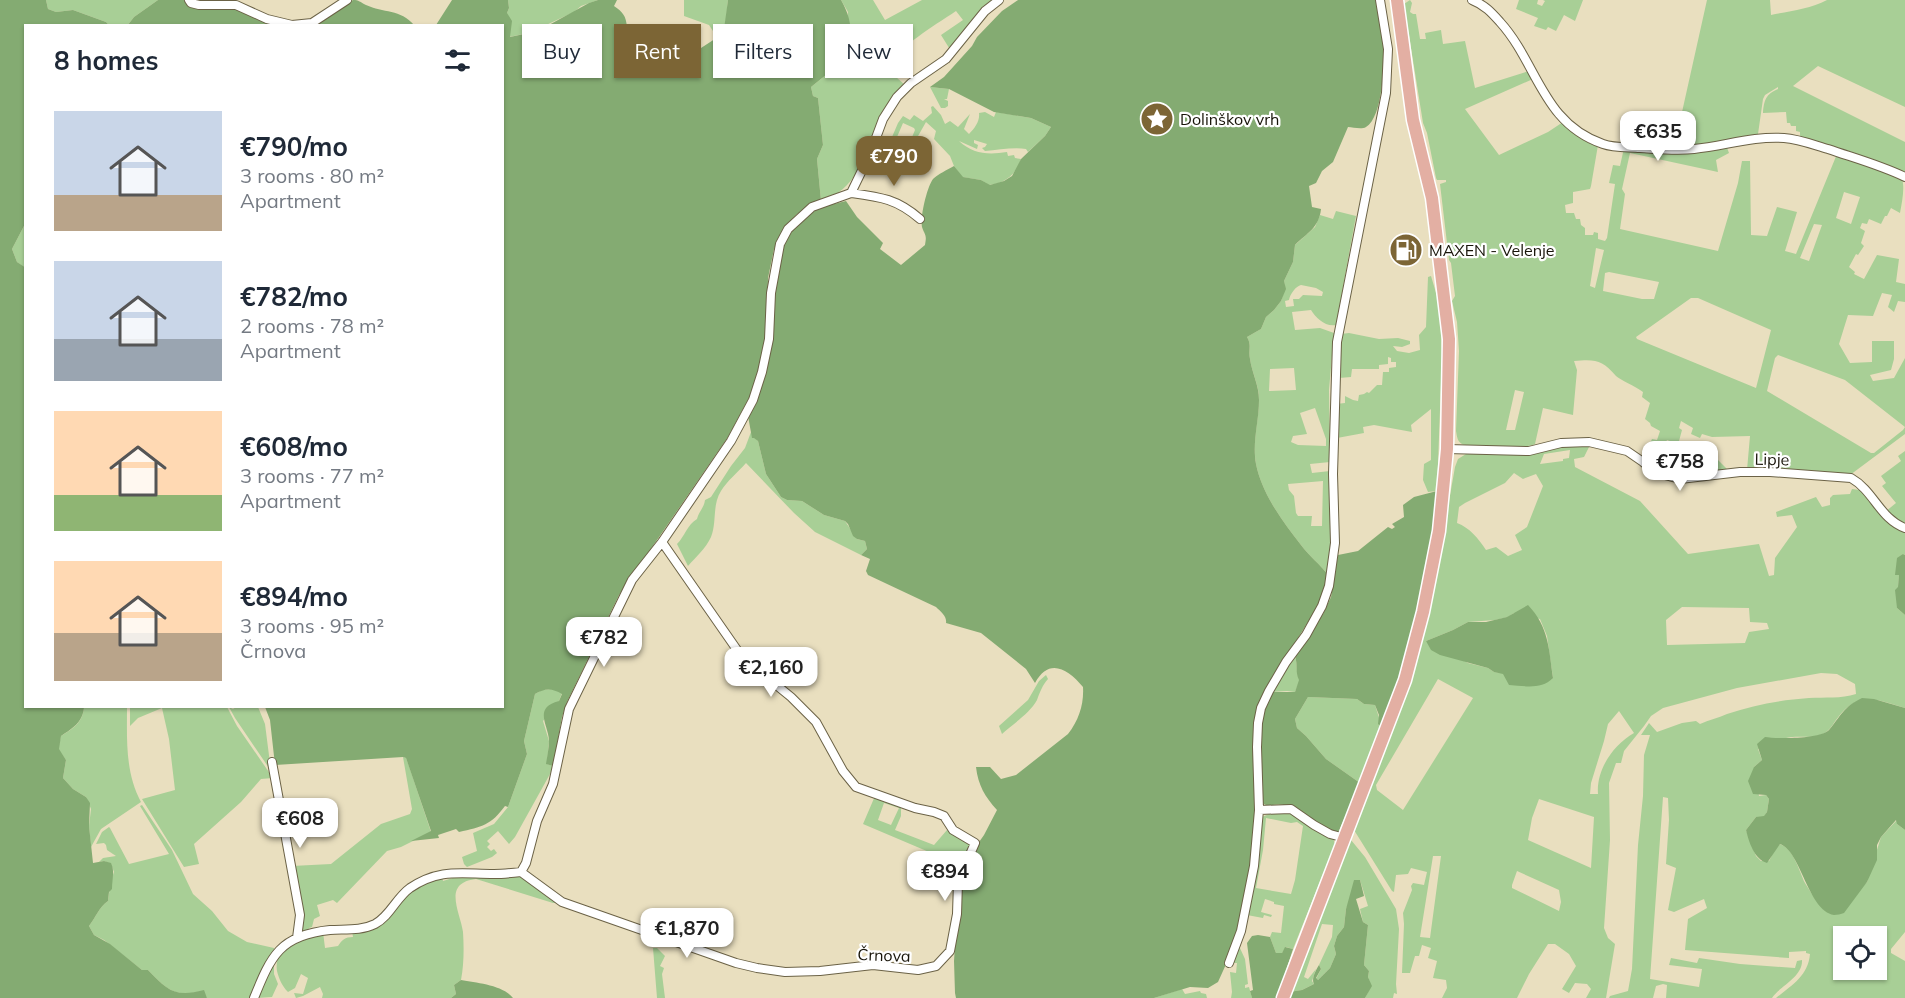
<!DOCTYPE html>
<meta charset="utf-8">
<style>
:root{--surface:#fff;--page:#f2f2f3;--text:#1f2937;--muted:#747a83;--accent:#7c6535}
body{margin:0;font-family:Mulish,sans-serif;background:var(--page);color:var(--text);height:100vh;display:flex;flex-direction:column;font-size:22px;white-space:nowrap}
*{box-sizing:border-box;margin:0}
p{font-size:20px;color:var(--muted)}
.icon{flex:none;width:33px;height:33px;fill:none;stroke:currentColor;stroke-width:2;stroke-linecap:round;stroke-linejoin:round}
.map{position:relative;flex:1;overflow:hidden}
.drawer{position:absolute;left:24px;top:24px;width:480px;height:684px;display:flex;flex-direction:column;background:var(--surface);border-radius:0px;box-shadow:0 2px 4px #0004}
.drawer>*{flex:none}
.top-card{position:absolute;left:522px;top:24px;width:570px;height:54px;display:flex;gap:12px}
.controls{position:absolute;left:1833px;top:926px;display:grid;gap:12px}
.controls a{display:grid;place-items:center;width:54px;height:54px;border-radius:0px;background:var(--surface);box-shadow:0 2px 4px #0004;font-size:30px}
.price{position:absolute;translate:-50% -51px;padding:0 14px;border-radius:12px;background:#fff;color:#222;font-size:20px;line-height:39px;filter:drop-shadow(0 2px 3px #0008)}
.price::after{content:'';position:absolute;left:50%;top:36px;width:18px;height:14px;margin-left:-9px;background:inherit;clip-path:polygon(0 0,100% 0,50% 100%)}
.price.selected{background:var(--accent);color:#fff}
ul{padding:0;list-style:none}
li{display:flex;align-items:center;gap:18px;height:150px;padding:0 30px}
li span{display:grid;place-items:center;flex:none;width:168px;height:120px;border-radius:0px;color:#555}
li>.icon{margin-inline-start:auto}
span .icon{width:72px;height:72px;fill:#fffc;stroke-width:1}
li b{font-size:26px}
h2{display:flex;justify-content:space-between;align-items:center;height:72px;padding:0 30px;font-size:26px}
.chip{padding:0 21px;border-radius:0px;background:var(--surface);box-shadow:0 2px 4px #0004;font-size:21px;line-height:54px}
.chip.selected{background:var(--accent);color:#fff}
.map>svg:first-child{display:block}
</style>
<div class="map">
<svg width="1905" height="998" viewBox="0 0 1905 998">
<rect width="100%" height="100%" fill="#e9dfbf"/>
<path fill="#a8cf96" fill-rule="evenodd" d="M46,0H158L134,17L127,26L109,25L106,22L73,10L56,12L48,9Z
M508,0H598L581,6L574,12L544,26L538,31L509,37L507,13L509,8Z
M684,0H728C726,13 728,29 717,37L709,25L684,16Z
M841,0H873L885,20L922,0H993L975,17L951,51L941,35L963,20L956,11C931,28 903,43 887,69L905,85C892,97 883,111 876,128C864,158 856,190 821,201L817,159L823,145L818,98L813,96L811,87L842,62L848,12Z
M1410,0L1412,3L1410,12L1413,14H1416L1420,39H1426L1425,33L1441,30L1443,44L1465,41L1475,88L1529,71L1533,79L1465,109L1499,155L1548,132L1563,122L1598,145L1591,186L1590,189L1573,192V203L1565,205L1566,213H1574L1576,219H1580L1581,225L1585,228V235H1593L1594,232L1598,233V239L1605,241L1607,238L1615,184L1609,183L1613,165L1620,166L1624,148L1726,145L1729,153L1716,160L1718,172L1630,153L1622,189L1625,194L1620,229L1718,251L1738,183L1742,161H1750L1751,235L1767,236L1777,207L1797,212L1785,251L1796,254L1837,154L1902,179C1905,188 1902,202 1900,213L1891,208L1887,216H1885L1881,224L1869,219L1867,224L1862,223L1860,228L1865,231L1861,243L1864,246L1858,255L1856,254L1849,267L1855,272L1854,274L1864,279L1877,255L1899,259L1896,282L1905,284V302L1898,301L1894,312L1888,307L1892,295L1882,293L1873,316L1848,315L1839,344L1850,363L1872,362V341H1894V359L1891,370L1870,375L1873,381L1894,378L1905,358V434L1850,475L1809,470H1747L1750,436L1712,437L1702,434L1700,438L1691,434L1693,428L1681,421L1679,428L1682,430L1679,441H1676L1675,443L1667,440L1657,462L1651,464V457L1645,454L1652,439L1657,440L1660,431L1651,426L1650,423L1645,419L1650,403L1642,397L1643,392C1635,386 1620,380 1616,376C1602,360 1596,359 1574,361L1577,370L1573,415L1543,408L1535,444C1527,449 1470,448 1462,444C1457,441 1457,436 1456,431L1459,351L1457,322L1452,301L1455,296L1451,263L1449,260L1440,184L1446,182V180H1437L1436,178L1427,133L1423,123L1404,4ZM1844,192L1860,197L1851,224L1836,218ZM1814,224L1822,225L1809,261L1800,258ZM1596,248L1604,250L1595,288L1590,286ZM1609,272L1659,282L1654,299H1642L1603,291L1605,273ZM1691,298H1698L1771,330L1756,388L1637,339L1636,337ZM1778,355L1845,380L1905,427L1903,430L1874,453H1871L1767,391L1775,358ZM1515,390L1524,392L1515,430H1506Z
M1519,0H1538L1537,4L1542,6L1545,1L1543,0H1583L1575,21L1564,15L1556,31L1548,27L1546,30L1534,26L1538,18L1516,9Z
M1707,0H1770L1771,15C1790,11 1810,9 1827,0H1905V107L1818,66L1793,86L1905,142V175L1800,139V132L1796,131V126H1791L1790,123H1787L1786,112L1763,113C1764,100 1766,94 1778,89V87L1765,95L1763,99L1758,134C1752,137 1745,136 1738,138C1717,143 1696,146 1674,148Z
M930,87L949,89L947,99H944L948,101V106L945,108H941Z
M933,106L941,115L945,124L950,121L958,127L970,114L964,129L969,134C975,128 980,121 979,113L985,112L994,117L996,112L1031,118L1051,127L1045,136L1028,152L1026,149C1014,147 998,150 985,151L982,148L985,147L987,144L974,140V143L978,145L977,149L959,141C973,154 988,155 1007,152L1008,156L1014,155L1015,158L1021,159C1016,174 1006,183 989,185L981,180L962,177L954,166L950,156L934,139L936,131L926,122L905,159H901L886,151L898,123L903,116L910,120L914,115L923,121L932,113L931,107ZM903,123L914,128L915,130L907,149L894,144Z
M1336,211L1356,216L1336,325C1325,327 1316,318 1311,310L1292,312L1295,330L1320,328L1334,333L1329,390L1330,462L1310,464L1312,473L1330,471L1331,561L1329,576C1320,564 1309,556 1301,545C1283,522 1262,494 1256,464C1252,442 1259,421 1259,399C1259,385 1252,373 1250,359C1248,350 1252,345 1247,337L1261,329L1266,317L1274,310L1281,301L1285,289L1284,281L1293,262L1295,245L1315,227L1320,215L1333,219ZM1301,285L1316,288L1323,292L1322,296L1303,295L1299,299H1293L1294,306L1286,307L1285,301L1289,300C1290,294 1296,286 1301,285ZM1294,368L1296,390L1269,391L1270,369ZM1315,408L1326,439V446L1298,445L1291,442L1293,436L1307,434L1300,413ZM1323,481L1322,526H1311L1312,516H1298L1296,513L1294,496L1289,490L1288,484Z
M25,224V268L17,262L12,249Z
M1431,276L1440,306L1442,356L1437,491L1428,492L1423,480L1424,464L1431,460V409L1411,425L1412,432L1374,425L1363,427L1364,433L1337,438L1336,404L1345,403V396L1353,400L1358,401L1359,395L1364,394L1367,392L1369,393L1377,385H1382L1383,372H1389V368L1396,367V362H1391V358L1388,357V364L1379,365V369H1352L1351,377L1339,378L1336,376L1341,334L1349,333L1379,339L1398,338L1410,341V344L1402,347L1393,346L1397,351L1409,353L1420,350L1419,335L1426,327L1428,277Z
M751,432L758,441L766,474L781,497L787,500L802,501L824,515L845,521L857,539L865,541L867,549L861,555L815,532L794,513L746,463C738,472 727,481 721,491C712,505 717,522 711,537C706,548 696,557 688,566L677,544C685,536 687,525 697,519C699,511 704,508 705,500L711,497L731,466L745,448Z
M1565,445L1589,447L1584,457L1574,459L1575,467L1640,501L1688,554L1759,544L1769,576L1774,575L1775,558L1797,527L1792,515L1777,517L1776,512L1816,497L1822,507L1830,505V498L1833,495L1850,494L1852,489L1860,490L1889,524L1905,532V555L1903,554L1896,575H1899L1897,608L1905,615V708C1874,699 1858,690 1836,720C1831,727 1829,732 1820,735C1811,738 1802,736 1792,737C1780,738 1769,744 1758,749L1762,760L1754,767L1759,796L1766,795L1769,799L1767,812L1764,817H1756L1746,830L1756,856L1761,861H1769L1775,849L1780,844C1794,849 1799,871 1805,883C1811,893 1817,902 1824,910L1861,888L1867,882L1881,837L1897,820V824L1905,830V932L1891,949V953L1905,961V998H1776C1792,985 1808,976 1810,954L1806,953V951L1789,952V958L1685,950L1688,919L1707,908L1704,899L1674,912L1668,910L1676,868L1666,864L1669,820L1668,798L1663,797L1650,979L1699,987L1702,969L1669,965L1671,958L1697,963L1699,958L1740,964L1795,968L1797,961L1802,960C1803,977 1780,986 1772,998H1666L1667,985L1663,984L1656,986L1653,998H1609L1610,996L1628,991L1632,969L1638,845L1643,796L1644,755L1650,735H1641L1649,723L1657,732L1682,723L1696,721L1700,724C1709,720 1718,718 1727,714C1754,705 1780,700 1809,698C1825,697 1841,699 1856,694L1855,684L1837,674L1821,673L1737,688L1663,708L1651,716L1644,726L1624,751L1621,763H1616L1609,783L1610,840L1604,928L1608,938L1615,944L1606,998H1586L1591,989L1587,984L1575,983L1569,993L1562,989L1576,966L1569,954L1555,944H1548L1529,974L1517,998H1442L1447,988L1446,980L1433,978L1437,961L1428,958L1431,948L1422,945L1419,956H1415L1410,973H1402L1404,924L1403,913L1412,890L1411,886L1413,883L1424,885L1427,872L1411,868L1408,874L1396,875L1394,892L1392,891L1354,830L1425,627L1434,586L1455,467L1458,459L1466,454L1515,453ZM1570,450L1569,458L1563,459V461L1540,464L1544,454ZM1514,473L1523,479L1536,474L1543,486L1527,527L1515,535L1522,550L1508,556L1496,547L1486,550C1478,538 1470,528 1457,523L1459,507L1465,503L1505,483ZM1682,607L1749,608L1750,622L1767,623L1769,629L1749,632L1745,643L1667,645L1666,620ZM1514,613L1540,619L1547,636L1553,678L1494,672L1488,668L1468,663L1426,641L1453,630L1468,622L1495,620L1508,617ZM1438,679L1473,698L1403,810L1377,790L1376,785ZM1619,711L1634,733C1613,745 1596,770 1598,794H1590L1591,783L1604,741L1608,724ZM1539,799L1594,817L1591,868L1528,840L1532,818ZM1433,856H1441L1430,938L1420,937ZM1517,871L1559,890L1561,902L1559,911L1512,888V885ZM1844,936H1876V969H1844Z
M1905,451V526L1885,512L1896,503L1882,486L1886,483L1881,476L1901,461L1898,456Z
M1711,453L1729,471L1680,477L1681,470L1687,456L1693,458L1695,462L1710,466Z
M1295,656C1298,665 1295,672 1300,680L1295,692L1287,691L1271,692L1288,664Z
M1046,675L1048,679C1042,686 1040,692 1037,700C1030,713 1013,724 1002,734L999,726L1028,700L1039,681Z
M553,689L562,693L559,701L543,721L549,741L547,764L553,766L550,774L515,837L509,844L498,831L487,841L490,844L487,847L491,851L494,849L497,853L492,857L467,867L464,864L462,857L477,851L473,833L494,824L508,807L527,754L524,741L535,694L542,690Z
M1308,697L1357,699L1364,704L1375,705L1382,727L1360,783L1326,759L1306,736L1297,728L1295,719Z
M84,707H127C127,740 125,772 141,802L101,829L91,847L89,826L91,809L86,797L73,789L63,778L66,760L58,749L61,736C74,728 83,722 84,707Z
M130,707H227L237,726L273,778L261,779L241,802L194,844L199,864L184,867L142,799L175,790L169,739L162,708L138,718L130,726Z
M229,707L233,709L236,707H258L265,724L271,771L235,718Z
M403,757L406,758L410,769L431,832L401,847L387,851L337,903L333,900L317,905L320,916L314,919L312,927L309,928L308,931L302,933L303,918L292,866L331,864L381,824L410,814L412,809Z
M875,796L901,808V816L895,830L934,845L947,830L967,839L972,846L962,866L863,824ZM884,803L899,808L891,825L878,820Z
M142,805L172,850L193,894L212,911L228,931L247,942L274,948V952L252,998H207L203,991C175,998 167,990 148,970H142L104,940L94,935L89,926C96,917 99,907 108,901C109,893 111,879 114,872L111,864L104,861L99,862L103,858L116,856L107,850L106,845L104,843L96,844L102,832L109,827L110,828L129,864L169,854L140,806Z
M1278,810C1297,810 1317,828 1333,838L1335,844L1293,949L1286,947L1282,953H1276L1270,937L1272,932L1281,933L1284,906L1274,904V902L1265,899L1261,912L1272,915L1271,917L1264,915L1263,918L1247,915L1259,850L1262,817ZM1266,818L1291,823L1297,822L1303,826L1295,880L1291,894L1256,888L1263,850Z
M1351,840L1365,857L1396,909L1399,929L1396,984L1397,994L1394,993L1393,998H1365L1371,986L1368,977L1369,971L1364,965L1368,925L1363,922L1360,909L1368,906L1360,880L1346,909L1344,927L1337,936L1334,946L1336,954L1330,968L1318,980L1316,979L1321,969L1319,965L1332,937L1333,925L1322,924L1304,977L1308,979L1316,969L1312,981L1314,984L1302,990L1290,992L1347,841Z
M469,873L519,876L532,882L545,895L560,903H553L476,879C442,883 460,911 463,932C464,947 464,964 461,980L454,985L456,994L451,998H322L323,994L320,987L303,996L296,998L294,993L303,994L308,978L301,974L295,988L288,992C282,986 279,979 277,971C273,945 304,939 323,932L325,948L338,946C342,940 345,937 353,937L352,931L367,930L415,887L442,877L443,881Z
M1239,946L1245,959L1248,984L1245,985V988L1249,987L1252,998H1231L1232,992L1230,972L1236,973L1237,963H1232Z
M653,948H657L665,956L660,966L664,968L662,974L665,998H657Z
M274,959V974L278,984L272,997L257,998Z
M1182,989L1185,994L1200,991L1201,993L1206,994L1207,998H1154Z"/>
<path fill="#84ab72" d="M0,0H46L48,9L56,12L73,10L106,22L109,25L26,26L25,224L12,249L17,262L26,268V706L84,707C83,722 73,728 61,736L59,749L66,760L63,778L73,789L86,797L90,803L89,826L93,863L104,861L111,863C115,871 112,879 112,889L109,892L108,901C99,907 96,917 89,926L94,935L110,944L142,970H148C167,990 175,998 204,990L207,998H0Z
M158,0H185C196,14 212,5 229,7C241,7 264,21 277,25L127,26L134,17Z
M353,0C359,0 360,2 366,5C383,13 401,9 414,25L313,26Z
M452,0H508L509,8L507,13L512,21L510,37L538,31L589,3L598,0H617L614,6C623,12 626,16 627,27L637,30L644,38L669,42L681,48L691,50L701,48L721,35L724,29L728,0H841C852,19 853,34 847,55L844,56L842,62L811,87L813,96L818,98L823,145L817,159L821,201L797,214L786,226L774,249L768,278L767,330L760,365L750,396L728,437L619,595L567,702L562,717L553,766L546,764C547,757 549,748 549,740C548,724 533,708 559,701L562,694C552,688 545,688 535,694L524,741L527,754L508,807L505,806C491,825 482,827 459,832L456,829L438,835L439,838L411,841L431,831L406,758L403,757L275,765L270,720L265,707L502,706V26L436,25Z
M1018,0H1376C1379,15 1383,31 1384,46C1384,64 1383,117 1366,127C1361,130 1353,127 1348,127L1333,162L1322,171L1316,183L1309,186L1312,207L1321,209C1319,228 1307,233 1295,245L1293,262L1284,281L1286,289L1281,301L1274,310L1266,317L1261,329L1247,337C1252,345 1248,350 1250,359C1252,373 1259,385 1259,400C1259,422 1252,442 1256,464C1262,494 1283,522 1301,545C1309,556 1320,564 1329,576L1322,599L1265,692L1254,749L1256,814L1255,845L1240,924L1232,951L1218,982L1208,988L1190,987L1154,998H956L955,993L954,961L957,914L952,886L958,872L984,835L997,810C985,797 978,785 976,767H990L1001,779L1016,775L1068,734C1079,720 1084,704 1083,687C1068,669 1049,657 1035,683L1026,669L981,633L946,623C947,616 941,612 936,607L868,575L866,571L870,559L861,555L867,549L865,541L857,539L853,536L848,524L845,521L824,515L802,501L787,500L781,497L766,474L758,441L754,438H752L748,416L764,380L771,348L774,295L780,254L789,233L808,213L822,207L846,201L857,217L883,243L880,249L901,265L925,245C927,234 925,236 922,227C920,217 927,187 933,179C938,174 947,170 954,166L963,177L981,180L990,185L1004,181L1012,176L1021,159L1045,136L1051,127L1031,118L994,112L949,89L930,87L944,77L972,46L977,37L1002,11Z
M1437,491C1439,511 1432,534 1429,554C1418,613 1404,671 1382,727L1378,724L1379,715L1375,705L1364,704L1357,699L1308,697L1295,719L1297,728L1306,736L1326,759L1360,783L1338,833C1311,827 1298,798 1268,806L1262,803C1261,778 1257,747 1261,723C1263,712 1267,702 1271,692H1295L1299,680C1295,672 1298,665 1295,656L1323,614L1331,597L1338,555L1358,551L1388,527L1392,529L1395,527L1392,524L1404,517L1403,505L1414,497Z
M1903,554L1905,555V615L1897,608L1895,590L1898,587L1899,575H1895L1897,558Z
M1528,605C1549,627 1549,650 1553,678C1541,690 1525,686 1509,685L1503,674L1494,672L1488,668L1440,655L1431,650L1426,641L1453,630L1468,622H1486L1507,617Z
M1862,698L1874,699L1905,708V830L1897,824L1896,820L1881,837L1877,845V860L1867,882L1844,913C1841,914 1837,915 1834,915C1808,911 1801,851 1780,844L1767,863C1754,859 1749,842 1746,830L1756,817L1764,816L1767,812L1769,799L1766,795L1753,794L1748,781L1754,767L1762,760L1757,744L1765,737C1777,739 1821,739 1829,730C1841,716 1843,707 1862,698Z
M1354,880H1360L1364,896L1356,899L1363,922L1368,925L1364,965L1369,971L1368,977L1372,986L1365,998H1288L1289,992L1302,990L1314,984C1311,979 1316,970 1319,965L1321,969L1316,978L1318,980L1330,968L1336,954L1334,946L1337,936L1344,927L1346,909Z
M1258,935L1270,937L1276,953H1282L1285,947L1293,949L1277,998H1252L1250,991L1253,990L1247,943L1252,936Z
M461,980C477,983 503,985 513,998H451L456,994L454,985Z"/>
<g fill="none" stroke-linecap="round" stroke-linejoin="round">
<g stroke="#6b6246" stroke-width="10">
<path id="street" d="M189,0L191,3L199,5H236L267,19L292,25L312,23L347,0
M1472,0C1485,5 1492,13 1500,22C1538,64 1542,123 1603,144C1614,148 1628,147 1640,148C1658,149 1676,151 1694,149C1725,146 1752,136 1784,138C1799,139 1814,145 1828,149C1854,158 1880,165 1905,177
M851,193C881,197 897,199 920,219
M1447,449L1529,451L1561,443L1589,442L1627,451L1643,462L1657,473L1680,479L1740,472H1770L1851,478C1874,491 1880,519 1905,528
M272,762L300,915L297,938
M1259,810L1291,809L1314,825L1330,834L1345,838
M521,872L562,902L736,963L757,968L785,972L820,971L873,965L918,970L936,966L950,951L957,914L958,882L975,843L953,830L944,816L934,812L915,808L856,787L843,771L816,722L791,697L742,657L662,542
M1229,963L1241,931L1254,866L1259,810L1257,747L1258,723L1261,708L1269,691L1286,662L1306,635L1322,606L1329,586L1335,543L1333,474L1337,342L1386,93L1388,49L1380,0
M254,998C271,956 280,935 330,930C345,929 361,931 375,924C390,916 396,898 410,888C440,868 461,874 494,874C503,874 512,873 521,872L526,863L537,821L553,784L569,709L632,580L662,542L731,441L753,400L762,372L769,339L771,293L780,244L788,229L812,207L851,193L870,154L883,119L897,97L911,83L946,59L985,11L999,0"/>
</g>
<g stroke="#fff" stroke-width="15">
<path id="primary" d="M1283,998L1405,680L1423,612L1439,531L1447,449L1449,339L1432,198L1413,120L1397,0"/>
</g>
<use href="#street" stroke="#fff" stroke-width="8"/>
<use href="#primary" stroke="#e3afa3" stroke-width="12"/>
</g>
<defs>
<g id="sight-disc" transform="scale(1.725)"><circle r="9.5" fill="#7c6535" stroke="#fff"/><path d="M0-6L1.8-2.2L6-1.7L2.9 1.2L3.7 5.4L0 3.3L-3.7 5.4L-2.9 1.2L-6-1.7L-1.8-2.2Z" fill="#fff"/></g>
<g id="fuel-disc" transform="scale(1.725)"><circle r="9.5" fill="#7c6535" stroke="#fff"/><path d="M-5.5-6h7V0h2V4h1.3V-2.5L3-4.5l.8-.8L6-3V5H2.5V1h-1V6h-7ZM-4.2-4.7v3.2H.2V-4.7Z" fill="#fff"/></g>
</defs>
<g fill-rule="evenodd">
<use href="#sight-disc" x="1157" y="119"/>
<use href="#fuel-disc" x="1406" y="250"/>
</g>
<g text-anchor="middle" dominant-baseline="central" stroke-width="4.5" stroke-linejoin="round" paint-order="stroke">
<g font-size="16" fill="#181409" stroke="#fff" text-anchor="start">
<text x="1180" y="119">Dolinškov vrh</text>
<text x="1429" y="250">MAXEN - Velenje</text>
</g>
<g font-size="16" fill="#181409" stroke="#fff">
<text transform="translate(1772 459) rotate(1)">Lipje</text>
<text transform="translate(884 955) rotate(2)">Črnova</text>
</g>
</g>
</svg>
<div class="controls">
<a><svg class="icon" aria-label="locate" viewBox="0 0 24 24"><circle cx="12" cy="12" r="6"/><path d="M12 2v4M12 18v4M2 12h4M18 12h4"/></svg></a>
</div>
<b class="price" style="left:1658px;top:162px">€635</b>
<b class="price selected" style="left:894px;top:187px">€790</b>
<b class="price" style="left:1680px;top:492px">€758</b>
<b class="price" style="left:604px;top:668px">€782</b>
<b class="price" style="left:771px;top:698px">€2,160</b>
<b class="price" style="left:300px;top:849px">€608</b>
<b class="price" style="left:945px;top:902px">€894</b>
<b class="price" style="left:687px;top:959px">€1,870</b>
<div class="top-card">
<a class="chip">Buy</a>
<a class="chip selected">Rent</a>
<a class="chip">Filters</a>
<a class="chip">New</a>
</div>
<section class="drawer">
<h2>8 homes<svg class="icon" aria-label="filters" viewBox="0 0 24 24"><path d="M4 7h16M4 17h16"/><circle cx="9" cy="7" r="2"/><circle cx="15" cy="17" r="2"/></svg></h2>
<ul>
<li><span style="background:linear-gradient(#c9d6e8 70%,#b9a48a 0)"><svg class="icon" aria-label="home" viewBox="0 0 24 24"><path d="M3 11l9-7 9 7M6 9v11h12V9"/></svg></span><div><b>€790/mo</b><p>3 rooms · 80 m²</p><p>Apartment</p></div></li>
<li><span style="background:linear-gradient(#c9d6e8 65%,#9aa5b1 0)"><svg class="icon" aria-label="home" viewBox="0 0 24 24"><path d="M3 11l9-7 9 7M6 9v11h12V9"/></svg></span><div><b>€782/mo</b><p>2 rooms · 78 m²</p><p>Apartment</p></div></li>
<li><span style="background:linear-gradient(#ffd9b3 70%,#8fb573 0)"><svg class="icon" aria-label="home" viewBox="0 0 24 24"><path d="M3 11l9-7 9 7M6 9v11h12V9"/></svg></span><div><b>€608/mo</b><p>3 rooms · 77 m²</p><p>Apartment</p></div></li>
<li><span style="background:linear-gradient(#ffd9b3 60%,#b9a48a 0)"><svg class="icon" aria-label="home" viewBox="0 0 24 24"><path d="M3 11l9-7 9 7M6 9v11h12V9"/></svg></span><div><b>€894/mo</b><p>3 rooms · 95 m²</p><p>Črnova</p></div></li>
</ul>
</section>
</div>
